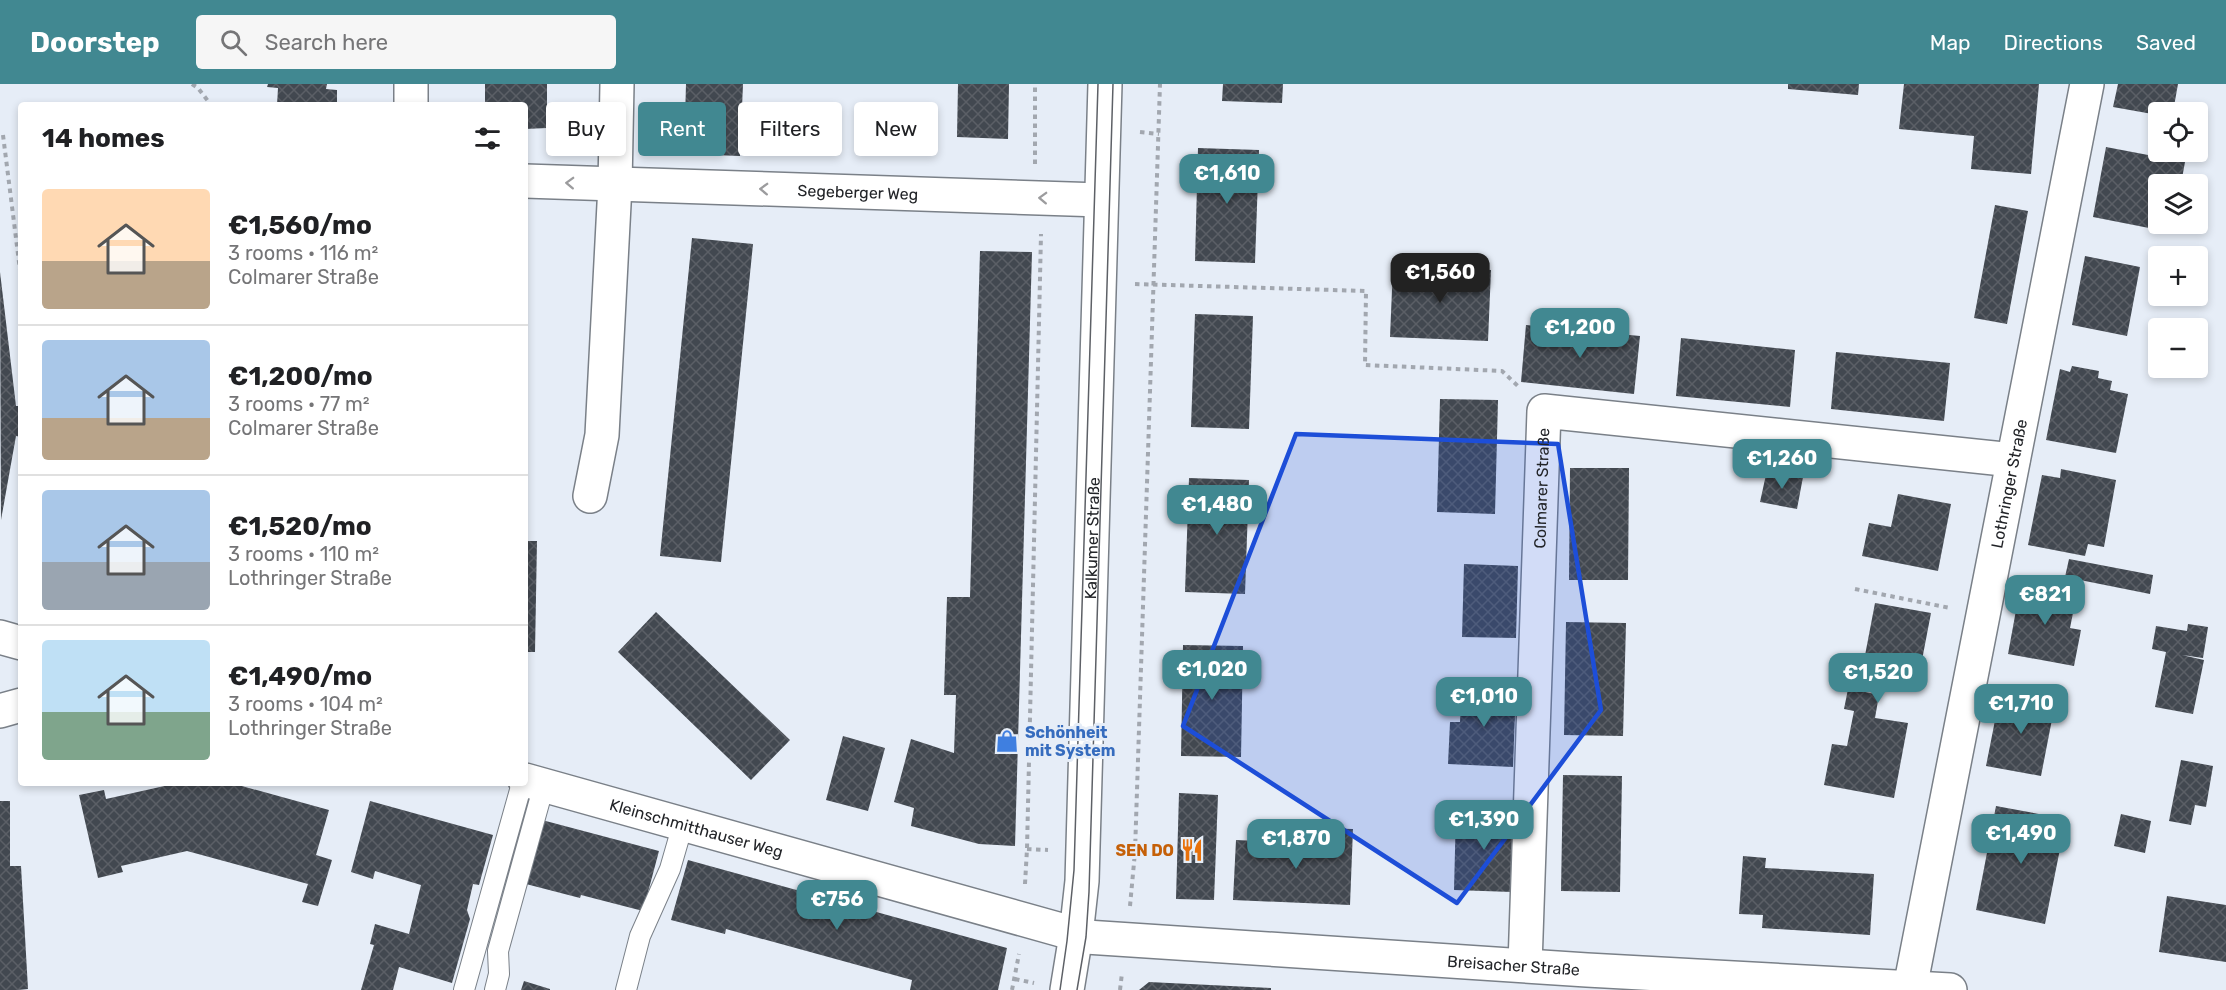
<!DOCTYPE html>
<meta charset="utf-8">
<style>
:root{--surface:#fff;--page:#f6f6f6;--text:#202124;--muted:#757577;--line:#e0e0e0;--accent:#418891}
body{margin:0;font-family:Rubik,sans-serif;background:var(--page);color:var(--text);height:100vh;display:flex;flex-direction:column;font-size:22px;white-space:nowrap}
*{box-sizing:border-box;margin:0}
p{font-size:20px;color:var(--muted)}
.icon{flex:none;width:33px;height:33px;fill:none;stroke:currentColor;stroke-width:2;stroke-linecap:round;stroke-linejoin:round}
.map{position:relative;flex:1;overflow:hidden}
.drawer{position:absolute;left:18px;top:18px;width:510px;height:684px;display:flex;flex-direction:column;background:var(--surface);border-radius:6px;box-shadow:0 3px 9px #0003}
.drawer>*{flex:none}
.hud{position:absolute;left:546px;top:18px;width:570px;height:54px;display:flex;gap:12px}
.fabs{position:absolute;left:2148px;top:18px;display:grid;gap:12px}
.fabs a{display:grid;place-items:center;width:60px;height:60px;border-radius:6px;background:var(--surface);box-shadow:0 3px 9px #0003;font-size:30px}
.price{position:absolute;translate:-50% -51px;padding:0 14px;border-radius:12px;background:var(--accent);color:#fff;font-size:20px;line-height:39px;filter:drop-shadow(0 2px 3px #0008)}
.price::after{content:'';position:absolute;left:50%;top:36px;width:18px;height:14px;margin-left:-9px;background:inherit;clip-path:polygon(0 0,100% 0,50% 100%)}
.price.current{background:#222;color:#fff}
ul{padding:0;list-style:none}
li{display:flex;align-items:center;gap:18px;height:150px;padding:0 24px}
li+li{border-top:2px solid var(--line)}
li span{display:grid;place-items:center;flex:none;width:168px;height:120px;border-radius:6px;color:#555}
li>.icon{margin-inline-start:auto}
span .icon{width:72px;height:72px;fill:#fffc;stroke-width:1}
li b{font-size:26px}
h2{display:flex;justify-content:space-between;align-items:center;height:72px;padding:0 24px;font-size:26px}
.chip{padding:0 21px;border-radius:6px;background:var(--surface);box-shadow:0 3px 9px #0003;font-size:21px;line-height:54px}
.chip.current{background:var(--accent);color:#fff}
header{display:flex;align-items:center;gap:36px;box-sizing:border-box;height:84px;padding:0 30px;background:var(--accent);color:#fff}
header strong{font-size:28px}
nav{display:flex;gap:33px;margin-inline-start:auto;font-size:21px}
.search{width:420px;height:54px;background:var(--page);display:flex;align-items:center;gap:15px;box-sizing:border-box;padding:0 21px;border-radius:6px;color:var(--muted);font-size:22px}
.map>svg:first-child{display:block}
</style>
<header>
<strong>Doorstep</strong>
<div class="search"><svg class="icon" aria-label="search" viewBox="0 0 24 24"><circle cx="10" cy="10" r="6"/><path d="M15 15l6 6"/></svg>Search here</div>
<nav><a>Map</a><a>Directions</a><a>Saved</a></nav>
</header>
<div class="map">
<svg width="2226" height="906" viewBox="0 0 2226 906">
<defs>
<pattern id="building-cross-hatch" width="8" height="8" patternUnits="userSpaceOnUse" patternTransform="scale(1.5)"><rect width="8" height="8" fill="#424850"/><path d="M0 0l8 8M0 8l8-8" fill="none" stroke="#5b5f66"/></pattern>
</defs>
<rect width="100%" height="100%" fill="#e6edf7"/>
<path fill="url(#building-cross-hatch)" d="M268,0H327L326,5L337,6V21H277L278,4L267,3Z
M485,0H547V44L525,45V21H485Z
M686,0H743L740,72L684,70Z
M958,0H1009L1008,55L957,53Z
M1223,0H1283L1282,19L1222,17Z
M1788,0H1859L1858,11L1788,5Z
M1904,0H2039L2031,90L1971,85L1974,52L1899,45Z
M2118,0H2178L2173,28H2158V31L2113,23Z
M2106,63L2185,78L2181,100H2158V108H2156L2149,144L2093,133Z
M1198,64L1259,66L1255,179L1195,177Z
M1995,121L2028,127L2007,240L1974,234Z
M692,154L753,160L721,478L660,472Z
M980,167L1032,168L1015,762L979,760L911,742L914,724L894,718L911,655L954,669L956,611H944L947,513H970Z
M2085,172L2140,183L2127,252L2072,241Z
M1393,182L1491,186L1488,257L1390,253Z
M0,188L16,322H21V353L16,352L1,436Z
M1195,230L1253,232L1249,345L1191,343Z
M1526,241L1640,252L1634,310L1521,298Z
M1681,254L1795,266L1790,323L1676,312Z
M1836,268L1950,279L1944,337L1831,325Z
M2072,282L2099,287L2098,294L2112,297L2110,306L2128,310L2116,369L2046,356L2060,285L2070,288Z
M1440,315L1498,316L1495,430L1437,428Z
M1570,384H1629L1628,496H1569Z
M2061,385L2116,396L2104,463L2088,460L2085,472L2028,461L2042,391L2060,394Z
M1767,386L1803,393L1797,425L1760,418Z
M1189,394L1249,396L1245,510L1185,508Z
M1898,410L1951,420L1938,487L1862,472L1869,439L1891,443Z
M525,457H537L535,568H525Z
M2069,475L2153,491L2150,510L2065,493Z
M1464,480L1518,482L1516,554L1462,553Z
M2021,499L2077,509L2070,544L2081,546L2074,582L2008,570Z
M1875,519L1931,529L1918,597L1869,588L1865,608L1879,611L1875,634L1908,639L1894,714L1824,701L1832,660L1847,662L1854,627L1844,625L1848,605L1837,603L1840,583L1862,587Z
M656,528L790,656L751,696L618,568Z
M1566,538L1626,539L1623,652L1564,651Z
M2188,540L2208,543L2203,574L2182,571L2204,576L2193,630L2155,623L2166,568L2152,565L2156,542L2187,547Z
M1183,561L1243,562L1241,673L1181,672Z
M1462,603L1516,605L1513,683L1448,680L1450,638H1460Z
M2000,611L2055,620L2041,692L1986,682Z
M843,652L885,664L868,727L826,716Z
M2181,676L2213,682L2206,723L2195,721L2191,741L2169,737Z
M1563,691L1622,692L1620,808L1561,807Z
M178,699H231L329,726L316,771L332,776L318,822L302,818L308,800L187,767L121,782L123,788L98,794L79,711L104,706L106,715Z
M1179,709L1218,711L1214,816L1176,815Z
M0,717H10V782H21L28,905L18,906H0Z
M370,717L493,751L479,801L473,800L467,826L470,835L452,899L399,883L393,906H361L374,861L370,860L375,840L409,850L421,801L375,787L373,795L351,788Z
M1996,722L2066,735L2045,840L1976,826Z
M1456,727L1515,728L1512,808L1454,806Z
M2121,730L2151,737L2145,769L2114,762Z
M542,736L659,767L643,827L581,811L580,814L526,800Z
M1317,744L1353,745L1350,821L1233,816L1236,756L1317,760Z
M1743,772L1766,774L1765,784L1874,790L1870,851L1762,844L1763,831L1739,830Z
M688,776L1007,864L998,906H910L912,896L726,845L725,850L671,836Z
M2167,812L2226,821V878L2159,868Z
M524,897L550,905V906H521Z
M1149,898L1271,904V906H1139Z"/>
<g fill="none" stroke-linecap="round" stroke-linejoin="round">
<g stroke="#7a8088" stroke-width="22">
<path id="lane" d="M464,906L522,699
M495,906L499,890L498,867L544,701
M626,906L640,852L670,785L683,740"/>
</g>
<g stroke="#7a8088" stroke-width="36">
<g id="street">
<path d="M411,21V0"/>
<path id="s1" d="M525,97L1101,116"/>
<path d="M590,412L602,351L615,101L617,0"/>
<path d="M0,553L21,559"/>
<path d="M0,627L21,621"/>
<path id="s2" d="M525,696L1086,853L1587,886L1950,906"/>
<path id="s3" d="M1525,881L1544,327L2013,376"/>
<path id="s4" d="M1910,904L2087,0"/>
</g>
</g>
<g stroke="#7a8088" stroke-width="36">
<g id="secondary">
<path id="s5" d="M1067,906L1076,851L1082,797L1105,0"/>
</g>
</g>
<path stroke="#a2a7af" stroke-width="4" stroke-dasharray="4.5 4.5" stroke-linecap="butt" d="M192,0L198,4L211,21
M1140,48L1159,50
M3,51L21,194
M1035,80V0
M1135,200L1366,207L1365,281L1502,287L1520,304
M1855,505L1950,524
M1027,765L1048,766
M1118,768H1135
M1025,800L1027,765L1041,150
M1130,822L1135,768L1160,0
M1015,895L1034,899
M1012,906L1019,870
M1120,906L1122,889"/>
<use href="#lane" stroke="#fff" stroke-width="20"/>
<use href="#street" stroke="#fff" stroke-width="33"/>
<use href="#secondary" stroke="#fff" stroke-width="33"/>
<path stroke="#5d6066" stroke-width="1.5" d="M1060,906L1067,857L1074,786L1098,0
M1077,906L1086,853L1089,808L1113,0"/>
</g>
<defs><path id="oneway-chevron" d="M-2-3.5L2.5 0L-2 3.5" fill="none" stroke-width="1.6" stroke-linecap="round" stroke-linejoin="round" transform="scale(1.5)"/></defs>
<g stroke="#9c9c9e">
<use href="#oneway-chevron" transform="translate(570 99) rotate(-178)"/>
<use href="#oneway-chevron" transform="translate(764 105) rotate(-178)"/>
<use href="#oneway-chevron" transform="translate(1043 114) rotate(-178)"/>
</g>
<path fill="#1d4ed8" fill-opacity="0.2" stroke="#1d4ed8" stroke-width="4.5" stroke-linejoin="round" d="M1296,350L1558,360L1601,626L1457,819L1183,642Z"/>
<defs>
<g id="shop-bare" transform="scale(1.8)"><path d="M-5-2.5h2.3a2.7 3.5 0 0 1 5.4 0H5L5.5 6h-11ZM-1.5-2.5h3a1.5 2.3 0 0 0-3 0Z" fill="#3f7fe0" stroke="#e6edf7" stroke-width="2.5" paint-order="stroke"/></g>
<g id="restaurant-bare" transform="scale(1.8)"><path d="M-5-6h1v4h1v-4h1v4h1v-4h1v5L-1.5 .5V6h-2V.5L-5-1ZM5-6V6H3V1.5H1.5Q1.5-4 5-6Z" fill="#e8710a" stroke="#e6edf7" stroke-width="2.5" paint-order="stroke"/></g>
</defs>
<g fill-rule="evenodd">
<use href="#shop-bare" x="1007" y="657"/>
<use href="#restaurant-bare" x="1192" y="766"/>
</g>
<g text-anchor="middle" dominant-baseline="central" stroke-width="6" stroke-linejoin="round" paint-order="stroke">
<g font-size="16" fill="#222428" stroke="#e6edf7">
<text stroke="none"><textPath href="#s1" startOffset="333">Segeberger Weg</textPath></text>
<text stroke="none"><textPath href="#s4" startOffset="514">Lothringer Straße</textPath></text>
<text stroke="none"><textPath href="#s3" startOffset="477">Colmarer Straße</textPath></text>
<text stroke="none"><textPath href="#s5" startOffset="453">Kalkumer Straße</textPath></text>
<text stroke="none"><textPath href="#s2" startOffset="178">Kleinschmitthauser Weg</textPath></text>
<text stroke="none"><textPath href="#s2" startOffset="1011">Breisacher Straße</textPath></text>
</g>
<g font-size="16" font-weight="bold" fill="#366cbe" stroke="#e6edf7" text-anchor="start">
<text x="1025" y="648">Schönheit<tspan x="1025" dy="18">mit System</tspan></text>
</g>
<g font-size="16" font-weight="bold" fill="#c56008" stroke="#e6edf7" text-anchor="end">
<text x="1174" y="766">SEN DO</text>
</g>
</g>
</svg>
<div class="fabs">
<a><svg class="icon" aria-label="locate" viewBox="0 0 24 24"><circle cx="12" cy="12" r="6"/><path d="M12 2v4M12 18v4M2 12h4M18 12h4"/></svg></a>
<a><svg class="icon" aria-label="layers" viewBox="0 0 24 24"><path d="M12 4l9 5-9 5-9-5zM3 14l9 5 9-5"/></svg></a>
<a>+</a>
<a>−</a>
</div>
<b class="price" style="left:1227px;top:121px">€1,610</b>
<b class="price current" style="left:1440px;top:220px">€1,560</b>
<b class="price" style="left:1580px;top:275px">€1,200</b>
<b class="price" style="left:1782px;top:406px">€1,260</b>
<b class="price" style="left:1217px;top:452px">€1,480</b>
<b class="price" style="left:2045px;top:542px">€821</b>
<b class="price" style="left:1212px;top:617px">€1,020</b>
<b class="price" style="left:1878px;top:620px">€1,520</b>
<b class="price" style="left:1484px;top:644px">€1,010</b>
<b class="price" style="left:2021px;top:651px">€1,710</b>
<b class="price" style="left:1484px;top:767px">€1,390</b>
<b class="price" style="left:2021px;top:781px">€1,490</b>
<b class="price" style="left:1296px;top:786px">€1,870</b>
<b class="price" style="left:837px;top:847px">€756</b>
<div class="hud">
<a class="chip">Buy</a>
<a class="chip current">Rent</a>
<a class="chip">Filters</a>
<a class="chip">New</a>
</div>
<section class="drawer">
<h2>14 homes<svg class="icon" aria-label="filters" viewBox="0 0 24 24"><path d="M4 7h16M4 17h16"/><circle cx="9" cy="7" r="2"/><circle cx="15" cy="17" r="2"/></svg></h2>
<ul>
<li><span style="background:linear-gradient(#ffd9b3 60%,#b9a48a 0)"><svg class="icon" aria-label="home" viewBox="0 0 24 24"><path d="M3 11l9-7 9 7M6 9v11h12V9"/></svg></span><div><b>€1,560/mo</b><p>3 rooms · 116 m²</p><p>Colmarer Straße</p></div></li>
<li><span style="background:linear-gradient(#a9c7e8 65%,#b9a48a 0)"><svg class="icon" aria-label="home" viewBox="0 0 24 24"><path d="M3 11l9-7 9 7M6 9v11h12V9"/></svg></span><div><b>€1,200/mo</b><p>3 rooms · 77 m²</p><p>Colmarer Straße</p></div></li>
<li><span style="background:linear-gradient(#a9c7e8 60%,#9aa5b1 0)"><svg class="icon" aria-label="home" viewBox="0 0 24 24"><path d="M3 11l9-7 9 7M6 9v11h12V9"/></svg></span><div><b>€1,520/mo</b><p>3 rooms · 110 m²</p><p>Lothringer Straße</p></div></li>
<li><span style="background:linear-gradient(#bfe0f5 60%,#7fa58c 0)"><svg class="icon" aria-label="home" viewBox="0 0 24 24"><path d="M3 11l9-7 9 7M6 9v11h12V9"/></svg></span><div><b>€1,490/mo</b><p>3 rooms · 104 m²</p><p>Lothringer Straße</p></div></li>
</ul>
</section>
</div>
